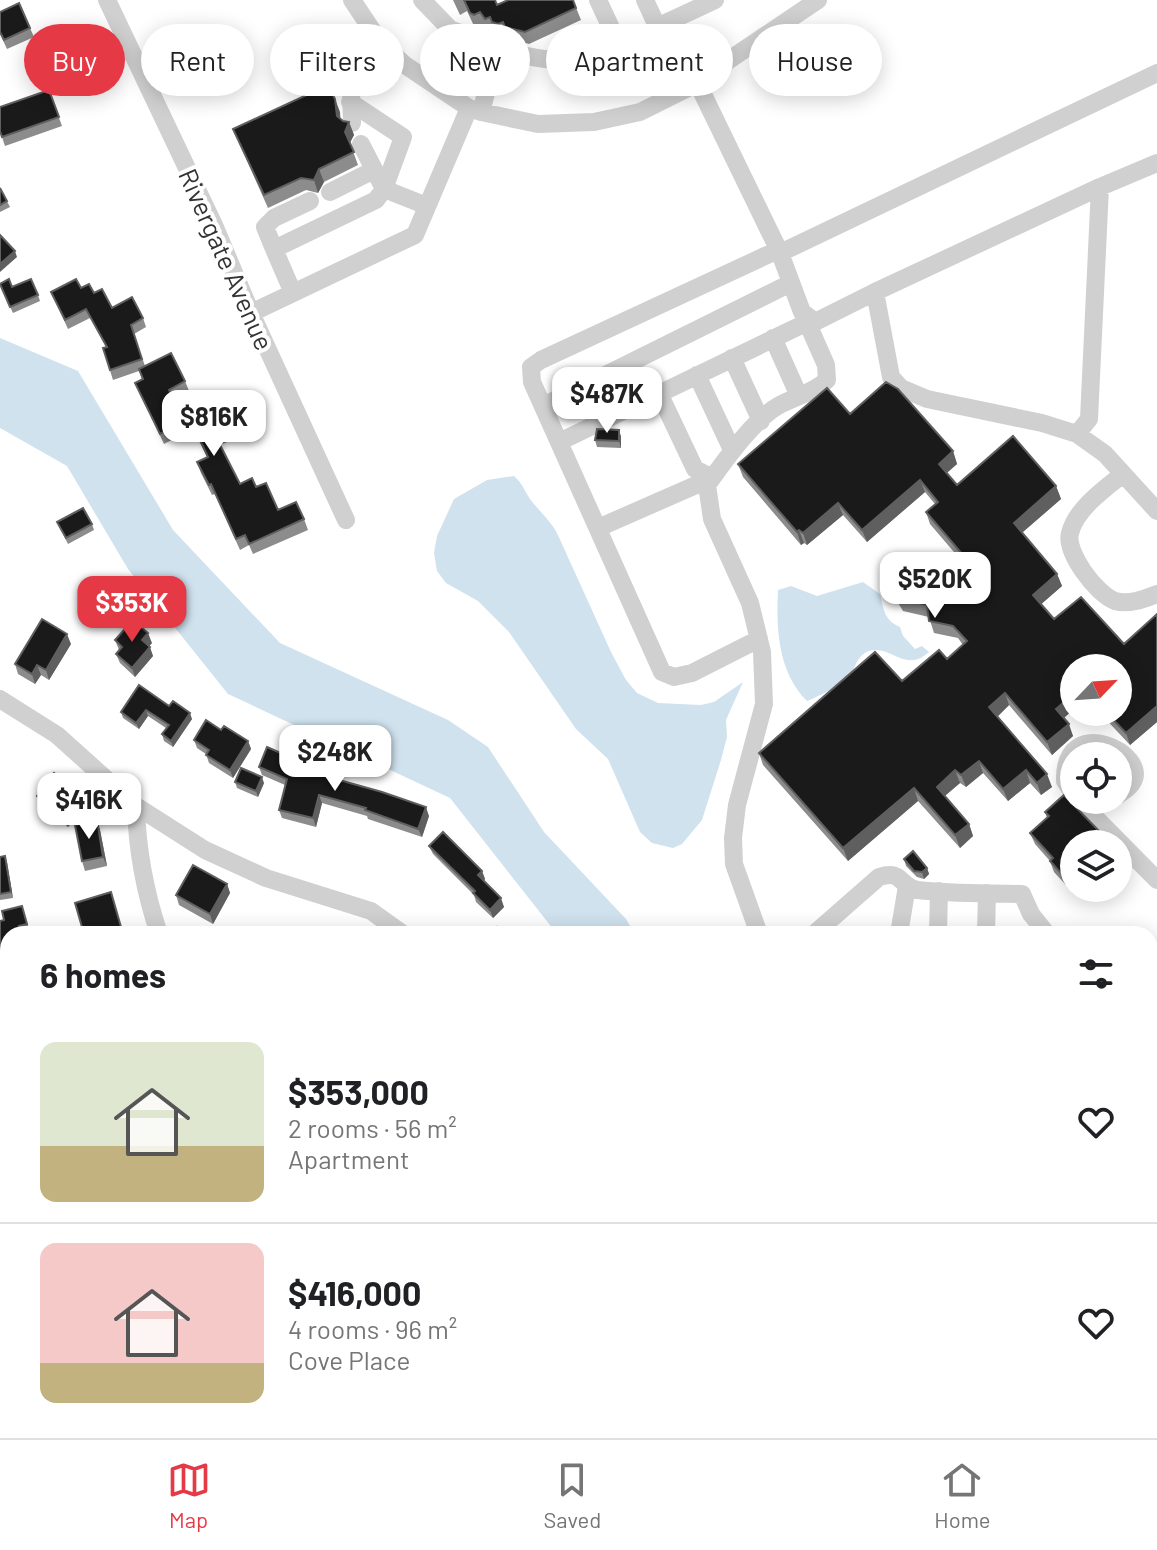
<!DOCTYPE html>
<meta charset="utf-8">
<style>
:root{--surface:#fff;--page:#f2f2f2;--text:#202124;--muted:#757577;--line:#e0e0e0;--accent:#e63946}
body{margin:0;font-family:Barlow,sans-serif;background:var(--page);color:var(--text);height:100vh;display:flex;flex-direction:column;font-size:30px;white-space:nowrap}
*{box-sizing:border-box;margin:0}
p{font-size:26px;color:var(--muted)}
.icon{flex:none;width:44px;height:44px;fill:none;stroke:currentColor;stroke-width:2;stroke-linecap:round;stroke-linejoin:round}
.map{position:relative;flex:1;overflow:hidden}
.side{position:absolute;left:0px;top:926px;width:1158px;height:512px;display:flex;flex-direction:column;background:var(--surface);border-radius:24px 24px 0 0;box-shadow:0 4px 20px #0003}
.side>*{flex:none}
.top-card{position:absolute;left:24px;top:24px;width:1110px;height:72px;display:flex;gap:16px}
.needle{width:52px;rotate:65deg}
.controls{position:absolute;left:1060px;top:654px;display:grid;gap:16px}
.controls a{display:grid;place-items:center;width:72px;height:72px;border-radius:50%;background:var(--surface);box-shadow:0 4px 20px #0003;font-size:40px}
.price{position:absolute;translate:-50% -68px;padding:0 18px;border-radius:16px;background:#fff;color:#222;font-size:26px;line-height:52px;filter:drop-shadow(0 2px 4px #0008)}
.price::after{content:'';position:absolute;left:50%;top:48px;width:24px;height:18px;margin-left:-12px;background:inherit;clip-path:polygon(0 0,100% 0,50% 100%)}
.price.active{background:var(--accent);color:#fff}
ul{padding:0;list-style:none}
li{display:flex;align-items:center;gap:24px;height:200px;padding:0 40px}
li+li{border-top:2px solid var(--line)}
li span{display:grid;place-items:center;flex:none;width:224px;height:160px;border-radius:16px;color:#555}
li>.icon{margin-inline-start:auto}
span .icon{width:96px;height:96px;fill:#fffc;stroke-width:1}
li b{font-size:34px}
h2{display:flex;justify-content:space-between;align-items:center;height:96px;padding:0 40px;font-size:34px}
.tag{padding:0 28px;border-radius:36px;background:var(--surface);box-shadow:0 4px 20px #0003;font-size:28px;line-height:72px}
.tag.active{background:var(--accent);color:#fff}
.dock{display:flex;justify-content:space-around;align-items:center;height:112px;border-top:2px solid var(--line);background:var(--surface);font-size:22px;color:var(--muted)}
.dock a{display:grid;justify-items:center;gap:4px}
.dock .active{color:var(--accent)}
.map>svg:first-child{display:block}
</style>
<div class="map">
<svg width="1157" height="1438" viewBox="0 0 1157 1438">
<rect width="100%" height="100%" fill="#fff"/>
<path fill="#e6ecdf" d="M663,1430H1117L1141,1438H659Z"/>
<path fill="#cfe2ee" d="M0,338L78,371L173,530L280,643L448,720L488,747L544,832L626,919L635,934H557L450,798L228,694L128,569L67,466L0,428Z
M514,476C523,484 524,490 530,499C539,511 550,520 557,533L611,652L626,680L637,693L658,703L701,705L714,702L743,682L726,720L727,737L721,760L702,820L682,844L673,848L652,843L640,832L608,759L576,729L509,632L478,601L446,583L437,571L434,553L437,536L454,499L487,480Z
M863,582L880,594C884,610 884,620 900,627L903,636L915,649L922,646L929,652C905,674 891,644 869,651C857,655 857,666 850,674C840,687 821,695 807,701C778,672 776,629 778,590L791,586L817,596Z
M574,1430H651L648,1438H568Z"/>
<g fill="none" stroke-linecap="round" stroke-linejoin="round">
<path stroke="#d0d0d0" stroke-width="18" d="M107,0L214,225L251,313L346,520
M352,0L380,42L405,65L469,108L481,112L538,124L594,122L640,112L686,89L818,0
M422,0L450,29L498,48L481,112
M645,0L686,89
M657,27L715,0
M498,48C544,63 564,63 612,52L618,43L598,0
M697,82L780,253L1157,73
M352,123L351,91L380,42
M361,144L384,189L427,206
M330,192L374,170
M274,249L265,227L274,218L310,201
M780,253L802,312L815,322L875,292L891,377L901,388L927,399L1042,423L1077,434L1105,454L1157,511
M875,292L1100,187
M293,293L274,249L376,200L384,189L403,137L350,102
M251,313L415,235L469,108
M773,338L799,396
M732,358L761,421
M697,375L732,450
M659,393L695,469L712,478
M543,406L791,283
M1077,434L1089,419L1100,187L1157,163
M559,442L812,320
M1123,474C1104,489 1076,509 1070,533C1065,552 1096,594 1115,601C1129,605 1144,599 1157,594
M598,528L712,478
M759,639L692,673L674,677L662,672L532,382L531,367L541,360L778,250
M0,699L57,735L136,806L205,850L266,878L371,911L403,934
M1074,795L1065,781C1063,711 1152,754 1132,783C1129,788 1122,792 1118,795
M1078,800L1157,880
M136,806C137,850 145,892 159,934
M759,934L734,864L733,838L737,805L764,704L762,652L750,603L712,519L707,485C724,462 753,420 778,406C794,397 813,393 827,380L826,365L807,322
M814,934L879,877C903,869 899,887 918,890C952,894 988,893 1022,894L1031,914L1047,934
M899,934L907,886
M938,934L939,891
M986,934L987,893
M1150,980L1157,976
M1150,1032L1157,1028
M1150,1056L1157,1053
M0,1065L8,1083
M1150,1096L1157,1093
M1150,1303L1157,1299
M0,1396L8,1414
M15,1430L18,1438
M158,1430L161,1438
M262,1438L278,1430
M457,1438L458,1430"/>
</g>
<path fill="#8c8c8c" d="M453,0H495L497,5L573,0L581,20L529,44L510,39L507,34L502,37L497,35L494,30L490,32L485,25L479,28L474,26L467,11L460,15Z
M0,12L30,28L34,37L7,49L0,34Z
M49,90L62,126L5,146L2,137Z
M340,112V120L343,121L349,122L354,135L350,143L358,165L324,182L318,193L306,190L268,208L233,129Z
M0,188L10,207L0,212Z
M12,287L38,295L40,301L13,313L2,290Z
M81,288L94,293L112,308L143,318L146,327L134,334L145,366L185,381L189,391L174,399L180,411L207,423L228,429L232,440L220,445L240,484L256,487L278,510L304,519L308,530L253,554L249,545L240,550L215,494L212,495L201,473L197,462L207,457L193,429L164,444L135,383L142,379L139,371L113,380L103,348L106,347L90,318L68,329L51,292Z
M850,414L953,451L957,464L947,473L957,485L1056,486L1061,499L1022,533L1057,574L1062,586L1041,604L1054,619L1124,644L1157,614V722L1130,745L1099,712H1118L1074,668V709L1064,718L1073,736L1052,755L1009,705L997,717L1052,787L1041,795L1030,783L1008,801L983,773L966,787L960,783L945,796L969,824L973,836L960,848L918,801L848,861L763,765L759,753L947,659L963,645L958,638L934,633L929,617L903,611L897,601L892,589L924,575L952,577L965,565L930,524L926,512L935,504L925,492L867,542L843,515L807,545L804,543L801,545L743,477L738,464Z
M619,430L621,437V448L597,447L595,440Z
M57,522L92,524L94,530L68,544Z
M115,640L152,643L149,646L153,656L135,677L120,663L116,654L119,650Z
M71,644L49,680L41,675L35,684L18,674L15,664Z
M169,706L192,719L173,747L164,741L162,734L166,728L148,716L139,729L123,718L121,712Z
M221,730L248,741L251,749L233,778L209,763L206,754L197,748L194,740Z
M292,758L295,768L429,816L422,837L368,819L367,816L322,803L316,827L282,818L279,810L285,785L262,775L259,767Z
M235,782L264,783L258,797L237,788Z
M82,794L86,804L68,827L40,805L37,796Z
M1045,812L1102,842L1074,844V894L1054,872L1050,861L1035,844L1030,833L1047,818Z
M100,830L107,866L85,871L82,861Z
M429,846L482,871L485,879L484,881L504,907L493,918L476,902L474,895L433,854Z
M5,856L13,898L0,900V857Z
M904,859L927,868L929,874L924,879L917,877L906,866Z
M227,884L230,893L213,924L179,905L176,895Z
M22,906L30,932L23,934H8V977L4,978L0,965V921L4,920L2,911Z
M198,1430H226L211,1438H201Z
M372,1430H422V1431L407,1438H375Z"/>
<path fill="#5f5f5f" d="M335,99L340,112L341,129L337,116Z
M349,122L354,135L349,144L345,132Z
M319,169L324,182L318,193L314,180Z
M15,251L17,257L0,272V264Z
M619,430L621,437V448L619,441Z
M953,451L957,464L943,476L939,464Z
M920,480L925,492L867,542L862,530Z
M1056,486L1061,499L1018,536L1014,523Z
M838,503L843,515L807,545L803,533Z
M799,530L804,543L801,545L797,532Z
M1057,574L1062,586L1038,607L1033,595Z
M148,633L152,643L146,650L142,640Z
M67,634L71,644L49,680L46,670Z
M150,647L153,656L135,677L132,668Z
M37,665L41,675L35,684L32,674Z
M1005,693L1009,705L994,720L989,707Z
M1074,693V709L1060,721L1056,709Z
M1157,706V722L1130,745L1126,733Z
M146,710L148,716L139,729L136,723Z
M190,713L192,719L173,747L171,741Z
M1069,724L1073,736L1052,755L1047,742Z
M248,741L251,749L233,778L230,770Z
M292,758L295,766L292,774L289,766Z
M979,761L983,773L966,787L961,775Z
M955,770L960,783L941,799L937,787Z
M1026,770L1030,783L1008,801L1003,789Z
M1047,774L1052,787L1041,795L1037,783Z
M262,777L264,783L258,797L256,791Z
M914,788L918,801L848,861L843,848Z
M82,794L86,804L68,827L65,817Z
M319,795L322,803L316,827L313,818Z
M426,807L429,816L422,837L418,829Z
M97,820L100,830L107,866L103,857Z
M969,824L973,836L960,848L955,835Z
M1098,830L1102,842L1100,844H1086L1085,842Z
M5,856L7,862L13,898L11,892Z
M927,868L929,874L924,879L922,872Z
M482,871L485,879L481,884L478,875Z
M1074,879V888H1081L1074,894L1070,883Z
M227,884L230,893L213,924L210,914Z
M501,898L504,907L493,918L490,910Z
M523,1430H529L527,1438H523Z"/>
<path fill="#1a1a1a" stroke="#5f5f5f" stroke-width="2" d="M464,0H495L497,5L508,0H573L576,8L525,32L505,27L503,22L498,24L492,22L490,17L485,19L480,12L474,15L470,13Z
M19,3L30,28L4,40L0,32V12Z
M328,85L335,99L337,116L343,121L349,122L345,132L354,152L319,169L314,180L301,178L264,195L233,129Z
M49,90L59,117L2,137L0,131V107Z
M0,188L7,201L0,205Z
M0,235L15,251L0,264Z
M9,279L12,287L31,279L38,295L10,307L0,284Z
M76,279L81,288L89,284L94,293L102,289L112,308L132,297L143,318L131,325L142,359L110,370L103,348L107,347L86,309L65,320L51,292Z
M171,353L185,381L169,390L180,411L196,403L207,423L222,416L228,429L215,435L240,484L252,478L256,487L266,483L278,510L296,502L304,519L249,544L245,535L236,539L211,484L209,485L197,462L208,457L190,418L160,434L135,383L143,379L139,369Z
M886,382L898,389L953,451L939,464L957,485L1013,436L1056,486L1014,523L1057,574L1033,595L1054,619L1081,597L1124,644L1157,614V706L1126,733L1106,712H1118V668H1074V693L1056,709L1069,724L1047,742L1005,693L989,707L1047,774L1037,783L1026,770L1003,789L979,761L961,775L955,770L937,787L969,824L955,835L914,788L843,848L759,753L875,652L902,681L939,650L947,659L967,641L953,626L929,621L927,605L899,598L892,589V582L895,574L906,567L918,569L924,575L939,563L952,577L969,562L926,512L938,502L920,480L862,530L838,503L803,533L799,530L797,532L738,464L827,388L850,414Z
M597,429L619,430V441L595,440Z
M83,508L92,524L66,538L57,522Z
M42,619L67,634L46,670L37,665L32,674L15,664Z
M133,620L148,633L142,640L150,647L132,668L116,654L122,647L115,640Z
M139,685L169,706L173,701L190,713L171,741L162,734L169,725L146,710L136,723L121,712Z
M206,720L221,730L224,726L248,741L230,770L206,755L209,750L194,740Z
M267,747L292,758L289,766L382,792L426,807L418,829L365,810L366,808L319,795L313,818L279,810L287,779L259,767Z
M241,768L262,777L256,791L235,782Z
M54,773L82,794L65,817L37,796Z
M1064,795L1098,830L1085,842L1087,844H1074V879L1070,883L1050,861L1053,858L1030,833L1049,816L1045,812Z
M97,820L103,857L82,861L75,825Z
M443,832L482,871L478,875L501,898L490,910L473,893L475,891L429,846Z
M913,851L927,868L922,872L914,871L904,859Z
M5,856L11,892L0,894V857Z
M193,865L227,884L210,914L176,895Z
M111,892L123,934H84L75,903Z
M22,906L27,924L19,926L22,934H8V968L2,970L0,965V921L4,920L2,911Z
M497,927L503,934H491L490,933Z
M511,928L515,934H504Z
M7,1184L8,1185V1234L0,1219V1188Z
M92,1430H115L119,1438H95Z
M372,1430H401L383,1438H376Z
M487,1430H523V1438H487Z"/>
<g text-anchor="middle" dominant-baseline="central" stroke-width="8" stroke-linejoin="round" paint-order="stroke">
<g font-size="26" fill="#333" stroke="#fff">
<text transform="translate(227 259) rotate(66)">Rivergate Avenue</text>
</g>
</g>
</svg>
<div class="controls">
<a><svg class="needle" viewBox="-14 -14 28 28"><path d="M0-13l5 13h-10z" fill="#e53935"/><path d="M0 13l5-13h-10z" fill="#757577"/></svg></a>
<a><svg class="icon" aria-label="locate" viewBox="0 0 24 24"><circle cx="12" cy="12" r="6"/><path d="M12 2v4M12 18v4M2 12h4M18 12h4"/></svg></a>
<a><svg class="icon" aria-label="layers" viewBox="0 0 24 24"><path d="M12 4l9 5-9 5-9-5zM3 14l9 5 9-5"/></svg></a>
</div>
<b class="price" style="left:607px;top:435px">$487K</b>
<b class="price" style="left:214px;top:458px">$816K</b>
<b class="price" style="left:935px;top:620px">$520K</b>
<b class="price active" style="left:132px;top:644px">$353K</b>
<b class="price" style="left:335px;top:793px">$248K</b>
<b class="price" style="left:89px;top:841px">$416K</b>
<div class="top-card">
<a class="tag active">Buy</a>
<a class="tag">Rent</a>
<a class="tag">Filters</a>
<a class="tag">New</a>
<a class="tag">Apartment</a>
<a class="tag">House</a>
</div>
<section class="side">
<h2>6 homes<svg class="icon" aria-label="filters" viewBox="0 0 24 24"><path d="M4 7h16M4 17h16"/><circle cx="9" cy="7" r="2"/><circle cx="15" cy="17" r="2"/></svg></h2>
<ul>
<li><span style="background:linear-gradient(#dfe7d0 65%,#c2b280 0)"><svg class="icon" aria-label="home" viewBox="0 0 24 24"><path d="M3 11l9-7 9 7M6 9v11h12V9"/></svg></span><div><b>$353,000</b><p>2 rooms · 56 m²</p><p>Apartment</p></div><svg class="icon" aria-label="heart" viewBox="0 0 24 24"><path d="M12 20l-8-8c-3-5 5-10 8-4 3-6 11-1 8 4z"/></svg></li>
<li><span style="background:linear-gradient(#f6c9c9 75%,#c2b280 0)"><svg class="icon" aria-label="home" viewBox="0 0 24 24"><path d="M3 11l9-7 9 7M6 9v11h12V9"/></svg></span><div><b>$416,000</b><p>4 rooms · 96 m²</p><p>Cove Place</p></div><svg class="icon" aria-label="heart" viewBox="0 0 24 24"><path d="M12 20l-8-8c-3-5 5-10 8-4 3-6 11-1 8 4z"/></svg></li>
</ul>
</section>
</div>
<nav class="dock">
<a class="active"><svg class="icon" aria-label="map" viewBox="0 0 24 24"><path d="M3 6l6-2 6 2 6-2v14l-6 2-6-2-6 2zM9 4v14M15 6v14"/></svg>Map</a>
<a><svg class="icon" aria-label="saved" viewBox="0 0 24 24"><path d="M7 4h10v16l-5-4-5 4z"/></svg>Saved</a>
<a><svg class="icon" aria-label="home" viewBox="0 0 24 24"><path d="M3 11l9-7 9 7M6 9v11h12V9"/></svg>Home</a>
</nav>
